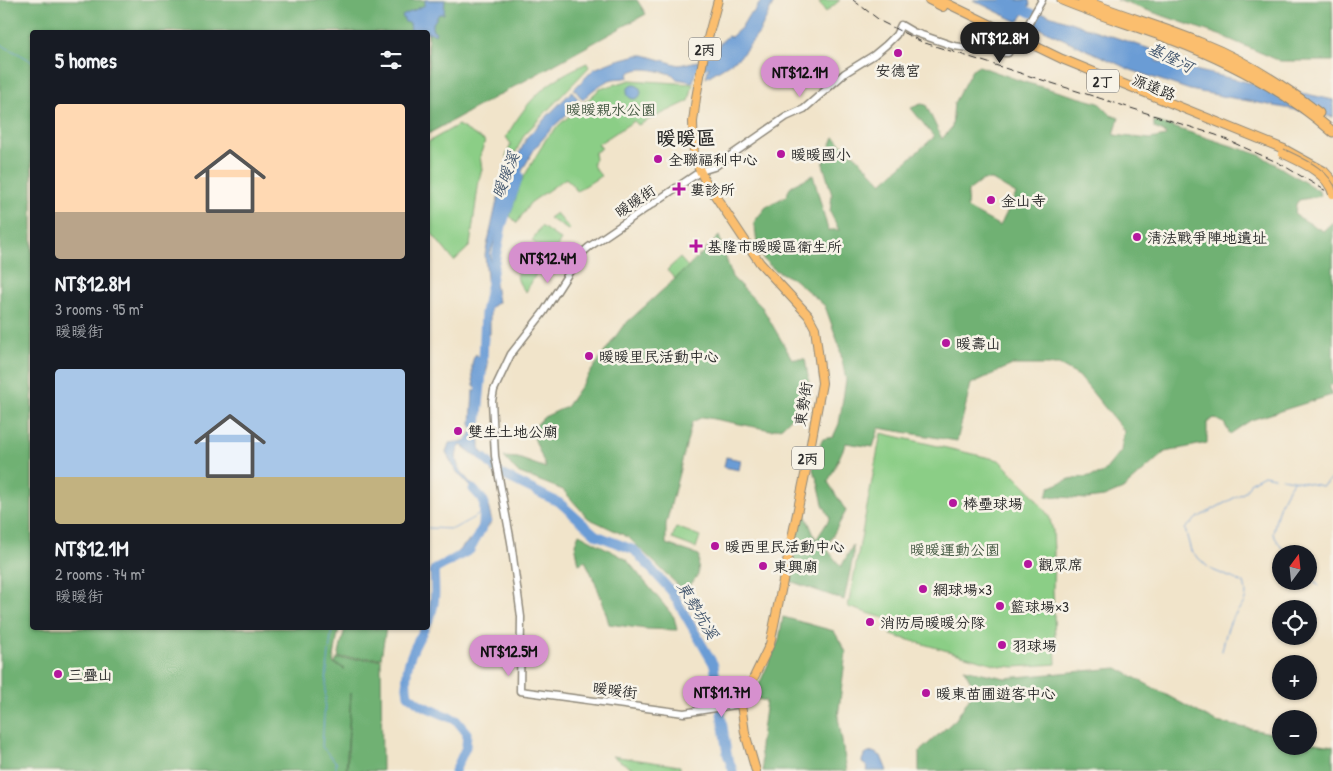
<!DOCTYPE html>
<meta charset="utf-8">
<style>
:root{--surface:#171b24;--page:#20242c;--text:#f1f3f6;--muted:#9ea1a6;--accent:#d690ce}
body{margin:0;font-family:"Patrick Hand","LXGW WenKai TC",sans-serif;background:var(--page);color:var(--text);height:100vh;display:flex;flex-direction:column;font-size:19px;white-space:nowrap}
*{box-sizing:border-box;margin:0}
p{font-size:16px;color:var(--muted)}
.icon{flex:none;width:28px;height:28px;fill:none;stroke:currentColor;stroke-width:2;stroke-linecap:round;stroke-linejoin:round}
.map{position:relative;flex:1;overflow:hidden}
.drawer{position:absolute;left:30px;top:30px;width:400px;height:600px;display:flex;flex-direction:column;background:var(--surface);border-radius:5px;box-shadow:0 1px 4px #0004}
.drawer>*{flex:none}
.needle{width:32px;rotate:15deg}
.buttons{position:absolute;left:1272px;top:545px;display:grid;gap:10px}
.buttons a{display:grid;place-items:center;width:45px;height:45px;border-radius:50%;background:var(--surface);box-shadow:0 1px 4px #0004;font-size:25px}
.price{position:absolute;translate:-50% -42px;padding:0 11px;border-radius:18px;background:var(--accent);color:#111;font-size:16px;line-height:32px;filter:drop-shadow(0 1px 2px #0008)}
.price::after{content:'';position:absolute;left:50%;top:30px;width:15px;height:11px;margin-left:-8px;background:inherit;clip-path:polygon(0 0,100% 0,50% 100%)}
.price.current{background:#222;color:#fff}
ul{padding:0;list-style:none}
li{display:grid;align-content:center;gap:10px;height:265px;padding:0 25px}
li span{display:grid;place-items:center;height:155px;border-radius:5px;color:#555}
li>.icon{margin-inline-start:auto}
span .icon{width:90px;height:90px;fill:#fffc;stroke-width:1}
li b{font-size:21px}
h2{display:flex;justify-content:space-between;align-items:center;height:60px;padding:0 25px;font-size:21px}
.map>svg:first-child{display:block}
</style>
<div class="map">
<svg width="1333" height="771" viewBox="0 0 1333 771">
<rect width="100%" height="100%" fill="#f7f3e8"/>
<filter id="ink" filterUnits="userSpaceOnUse"><feTurbulence type="fractalNoise" baseFrequency=".02" numOctaves="2"/><feDisplacementMap in="SourceGraphic" scale="10" xChannelSelector="R" yChannelSelector="G"/><feConvolveMatrix kernelMatrix="1 2 1 2 8 2 1 2 1" color-interpolation-filters="sRGB"/></filter>
<filter id="wash" filterUnits="userSpaceOnUse"><feTurbulence type="fractalNoise" baseFrequency=".0096" numOctaves="4" result="noise"/><feDisplacementMap in="SourceGraphic" scale="20" xChannelSelector="R" yChannelSelector="G"/><feGaussianBlur stdDeviation="1.12" result="paint"/><feColorMatrix in="noise" values="0 0 0 0 0 0 0 0 0 0 0 0 0 0 0 0 0 1.4 0 .05"/><feComposite in="paint" operator="in"/></filter>
<g filter="url(#wash)">
<rect width="100%" height="100%" fill="#f1e4ca"/>
<path fill="#8bce86" stroke="#5b7c58" d="M823,0H840L826,12L819,3Z
M587,63L589,67L524,135L512,160L506,157L511,144L506,137C529,98 546,81 587,63Z
M630,80L693,84L689,101L638,125L634,121L598,144L602,148L594,153L595,159L593,162L594,167L601,176L577,191L566,178L530,203L517,223L510,216L521,182L546,139L559,125L600,89Z
M458,125L485,141L480,156L482,169L479,180L470,246L454,261L428,229V142Z
M556,213L570,229L568,230L549,218Z
M541,226L561,240L552,255L532,241Z
M680,258L688,267L675,279L667,270Z
M519,263L536,274L526,292C517,283 515,275 519,263Z
M881,433L999,460L1028,489L1049,516L1053,531L1054,552L1053,590L1056,664L1015,667L1001,666L891,635L894,621L848,607Z
M676,527L700,536L696,548L672,539Z
M612,756L680,766V771H636Z"/>
<path fill="#70b173" stroke="#4e6e4f" fill-rule="evenodd" d="M0,0H637L646,14L428,134V32H32V628H339L333,663L345,669L335,663L337,659H381L382,771H347L351,693L346,771H0Z
M1117,0H1332L1333,61H1280L1222,36Z
M979,66L1024,82L1099,103L1111,115L1119,118L1114,135L1150,139L1166,136L1164,132L1154,128V121L1260,155L1319,191L1320,196L1299,200L1296,204L1295,215L1323,231L1333,222V384L1329,386L1332,395L1251,420L1230,434L1224,423L1213,418L1207,423V443L1165,452L1123,489L1104,497L1087,499L1046,496L1050,487L1070,479L1102,474L1121,451L1124,431L1079,376L1059,365H1012L971,384L957,441L879,428L873,447L846,443L828,482L846,511L826,548L841,567L853,545V557L844,600L787,580L803,509L816,540L830,518L823,504L818,482L813,470L816,452L823,439L833,437L839,424L846,380L839,345L825,306L795,280L775,270L763,259L758,249L754,222L766,207L786,196L791,186L813,175L828,230H839L830,212L832,195L823,164L834,137L861,161L882,183L934,137L911,108L921,104L926,105L942,139L952,127L954,103L972,70ZM983,180H992L1016,194L1000,226L967,208L968,191Z
M719,236L732,277L762,307L792,359H805L809,382L806,403L782,427L771,430L703,417L692,422L666,524V544L699,555L698,575L685,592L628,537L588,518L563,490L517,472L504,457L518,458L546,468L531,430L544,417L566,407L623,326L686,269Z
M579,534L626,559L674,617L677,630L646,629L609,624C603,602 596,581 585,561L579,564L575,544Z
M783,617L834,631L846,652L838,717L847,771H763L760,746L766,701L753,698L779,640Z
M345,628H386L381,658H338Z
M1117,668L1216,722L1281,735V746H1309V742L1333,746V771H919V752L956,719L975,689L964,669L1005,678Z"/>
<path fill="#6b9cd5" stroke="#4b6480" d="M425,0H445L444,14H439L432,25V29L436,32L435,35L430,32L428,34V32H411L410,23L405,22L402,16L425,5Z
M762,0H775L759,33L740,57L706,78L713,49L718,47L721,42L728,36L731,37L741,28L750,13L752,14Z
M973,0H1029L1030,5L1018,22Z
M1043,13L1156,51V61L1259,85L1307,94L1333,100V117L1190,90L1131,70L1035,26Z
M637,55H644L679,65L698,61L693,82L677,79L672,74C660,72 639,64 628,74L629,77C623,79 618,78 613,79C604,81 588,93 583,100L574,89L594,69L614,61Z
M627 92a7 7 0 1 1 14 0a7 7 0 1 1-14 0Z
M572,91L580,102L552,128L535,148L524,167L509,198L490,254L498,302L490,308V334C478,342 486,354 488,364C488,371 482,381 480,387L474,386C473,376 469,363 476,354L478,357L481,355V340L486,333L488,322L483,310L492,293L488,289L485,255L497,201L527,137Z
M473,391H479L476,424L480,433L478,437L480,442V450L492,464L494,473H492L490,467L461,445C445,465 474,483 484,499C489,505 490,515 492,522L456,562L453,556L477,533L485,502L456,471L446,453L449,443C464,441 467,443 473,429L471,424Z
M726,457L741,460L739,470L724,467Z
M873,752L881,756L887,771H867L868,767L862,763C862,756 866,753 873,752Z"/>
<g fill="none" stroke-linecap="round" stroke-linejoin="round">
<path stroke="#6b9cd5" stroke-width="1" d="M0,44C11,51 22,54 32,62
M1282,478L1322,486L1333,478
M428,528L453,529L482,513
M1289,554L1281,547L1273,534C1277,511 1280,499 1294,480
M1309,575L1319,586
M332,628L327,670L322,747L336,762V771
M1222,651C1224,642 1226,632 1230,623C1237,607 1251,605 1244,583L1210,569L1191,551L1185,529L1197,518L1245,492L1251,482L1264,475L1274,477"/>
<path stroke="#6b9cd5" stroke-width="9" d="M1006,0L1051,23
M685,70L702,66L720,53
M483,360L485,313L502,226L519,175
M476,437L482,373
M484,458L501,474L560,503L596,535L634,550L671,591L714,665L727,754L733,771
M428,622C437,605 435,588 434,570L470,550L483,526L484,501L473,489
M425,628C411,652 403,667 408,695L421,705L456,720L467,733L466,747L455,771"/>
</g>
</g>
<g filter="url(#ink)">
<g fill="none" stroke-linecap="round" stroke-linejoin="round">
<g stroke="#8e887a" stroke-width="9">
<path id="minor" d="M973,47L985,42L991,25
M741,704L684,713L520,691L521,617L511,542L495,456L492,401L494,390L511,354L543,313L581,254L589,247L701,171L714,167L786,117L804,109L845,73L874,55L886,45L896,35L901,25L913,32L954,46L1006,53H1008L1015,41L1022,35L1042,0"/>
</g>
<g stroke="#8e887a" stroke-width="10">
<path id="major" d="M718,0L705,49L696,98L693,122L694,158L704,179L760,263L808,315L815,328L822,383L807,465L770,644L741,704L745,733L756,771
M929,0L943,7
M940,0L1062,59L1284,149L1324,171L1333,181"/>
</g>
<g stroke="#8e887a" stroke-width="11">
<path id="highway" d="M1062,0C1098,15 1136,26 1173,40C1231,62 1286,91 1333,132
M1083,0C1122,16 1163,27 1201,43C1244,60 1283,85 1319,113"/>
</g>
<use href="#minor" stroke="#fff" stroke-width="6"/>
<use href="#major" stroke="#fbbe6e" stroke-width="8"/>
<use href="#highway" stroke="#fbbe6e" stroke-width="9"/>
<path stroke="#2b2b2b" stroke-width="1" stroke-dasharray="8 4" stroke-linecap="butt" d="M853,0L882,22L922,42L1216,135L1279,163L1333,195"/>
<g stroke="#8e887a" stroke-width="10" stroke-linecap="butt">
<path id="major-bridge" d="M1282,153C1300,162 1327,172 1333,194"/>
</g>
<use href="#major-bridge" stroke="#fbbe6e" stroke-width="8"/>
</g>
</g>
<g fill="#b5179e" stroke="#f7f3e8" stroke-width="2">
<circle cx="898" cy="53" r="5"/>
<circle cx="781" cy="154" r="5"/>
<circle cx="658" cy="159" r="5"/>
<path d="M676.5 181.5h5v5h5v5h-5v5h-5v-5h-5v-5h5z"/>
<circle cx="991" cy="200" r="5"/>
<circle cx="1137" cy="237" r="5"/>
<path d="M693.5 238.5h5v5h5v5h-5v5h-5v-5h-5v-5h5z"/>
<circle cx="946" cy="343" r="5"/>
<circle cx="589" cy="356" r="5"/>
<circle cx="458" cy="431" r="5"/>
<circle cx="953" cy="503" r="5"/>
<circle cx="715" cy="546" r="5"/>
<circle cx="1028" cy="564" r="5"/>
<circle cx="763" cy="566" r="5"/>
<circle cx="923" cy="589" r="5"/>
<circle cx="1000" cy="606" r="5"/>
<circle cx="870" cy="622" r="5"/>
<circle cx="1002" cy="645" r="5"/>
<circle cx="58" cy="674" r="5"/>
<circle cx="926" cy="693" r="5"/>
</g>
<g text-anchor="middle" dominant-baseline="central" stroke-width="5" stroke-linejoin="round" paint-order="stroke">
<g fill="#f7f3e8" stroke="#686764" stroke-width="1">
<rect x="689" y="37.5" width="32" height="23" rx="4"/>
<rect x="1087" y="69.5" width="32" height="23" rx="4"/>
<rect x="792" y="446.5" width="32" height="23" rx="4"/>
</g>
<g font-size="14" font-weight="bold" fill="#2b2b2b">
<text x="705" y="49">2丙</text>
<text x="1103" y="81">2丁</text>
<text x="808" y="458">2丙</text>
</g>
<g font-size="15" fill="#2b2b2b" stroke="#f7f3e8" text-anchor="start">
<text x="898" y="70" text-anchor="middle">安德宮</text>
<text x="791" y="154">暖暖國小</text>
<text x="668" y="159">全聯福利中心</text>
<text x="690" y="189">婁診所</text>
<text x="1001" y="200">金山寺</text>
<text x="1147" y="237">清法戰爭陣地遺址</text>
<text x="707" y="246">基隆市暖暖區衛生所</text>
<text x="956" y="343">暖壽山</text>
<text x="599" y="356">暖暖里民活動中心</text>
<text x="468" y="431">雙生土地公廟</text>
<text x="963" y="503">棒壘球場</text>
<text x="725" y="546">暖西里民活動中心</text>
<text x="1038" y="564">觀眾席</text>
<text x="773" y="566">東興廟</text>
<text x="933" y="589">網球場×3</text>
<text x="1010" y="606">籃球場×3</text>
<text x="880" y="622">消防局暖暖分隊</text>
<text x="1012" y="645">羽球場</text>
<text x="68" y="674">三疊山</text>
<text x="936" y="693">暖東苗圃遊客中心</text>
</g>
<g font-size="15" fill="#2b2b2b" stroke="#f7f3e8">
<text transform="translate(1154 87) rotate(22)">源遠路</text>
<text transform="translate(635 201) rotate(-34)">暖暖街</text>
<text transform="translate(803 404) rotate(-81)">東勢街</text>
<text transform="translate(615 690) rotate(7)">暖暖街</text>
</g>
<g font-size="15" fill="#485c46" stroke="#f7f3e8">
<text x="611" y="109">暖暖親水公園</text>
<text x="955" y="549">暖暖運動公園</text>
</g>
<g font-size="16" font-style="italic" fill="#45586f" stroke="#f7f3e8">
<text transform="translate(1171 57) rotate(26)">基隆河</text>
<text transform="translate(505 175) rotate(-69)">暖暖溪</text>
<text transform="translate(698 610) rotate(59)">東勢坑溪</text>
</g>
<g font-size="20" font-weight="bold" fill="#2b2b2b" stroke="#f7f3e8">
<text x="686" y="137">暖暖區</text>
</g>
</g>
</svg>
<div class="buttons">
<a><svg class="needle" viewBox="-14 -14 28 28"><path d="M0-13l5 13h-10z" fill="#e53935"/><path d="M0 13l5-13h-10z" fill="#9ea1a6"/></svg></a>
<a><svg class="icon" aria-label="locate" viewBox="0 0 24 24"><circle cx="12" cy="12" r="6"/><path d="M12 2v4M12 18v4M2 12h4M18 12h4"/></svg></a>
<a>+</a>
<a>−</a>
</div>
<b class="price current" style="left:1000px;top:64px">NT$12.8M</b>
<b class="price" style="left:800px;top:98px">NT$12.1M</b>
<b class="price" style="left:548px;top:284px">NT$12.4M</b>
<b class="price" style="left:509px;top:677px">NT$12.5M</b>
<b class="price" style="left:722px;top:718px">NT$11.7M</b>
<section class="drawer">
<h2>5 homes<svg class="icon" aria-label="filters" viewBox="0 0 24 24"><path d="M4 7h16M4 17h16"/><circle cx="9" cy="7" r="2"/><circle cx="15" cy="17" r="2"/></svg></h2>
<ul>
<li><span style="background:linear-gradient(#ffd9b3 70%,#b9a48a 0)"><svg class="icon" aria-label="home" viewBox="0 0 24 24"><path d="M3 11l9-7 9 7M6 9v11h12V9"/></svg></span><div><b>NT$12.8M</b><p>3 rooms · 95 m²</p><p>暖暖街</p></div></li>
<li><span style="background:linear-gradient(#a9c7e8 70%,#c2b280 0)"><svg class="icon" aria-label="home" viewBox="0 0 24 24"><path d="M3 11l9-7 9 7M6 9v11h12V9"/></svg></span><div><b>NT$12.1M</b><p>2 rooms · 74 m²</p><p>暖暖街</p></div></li>
</ul>
</section>
</div>
